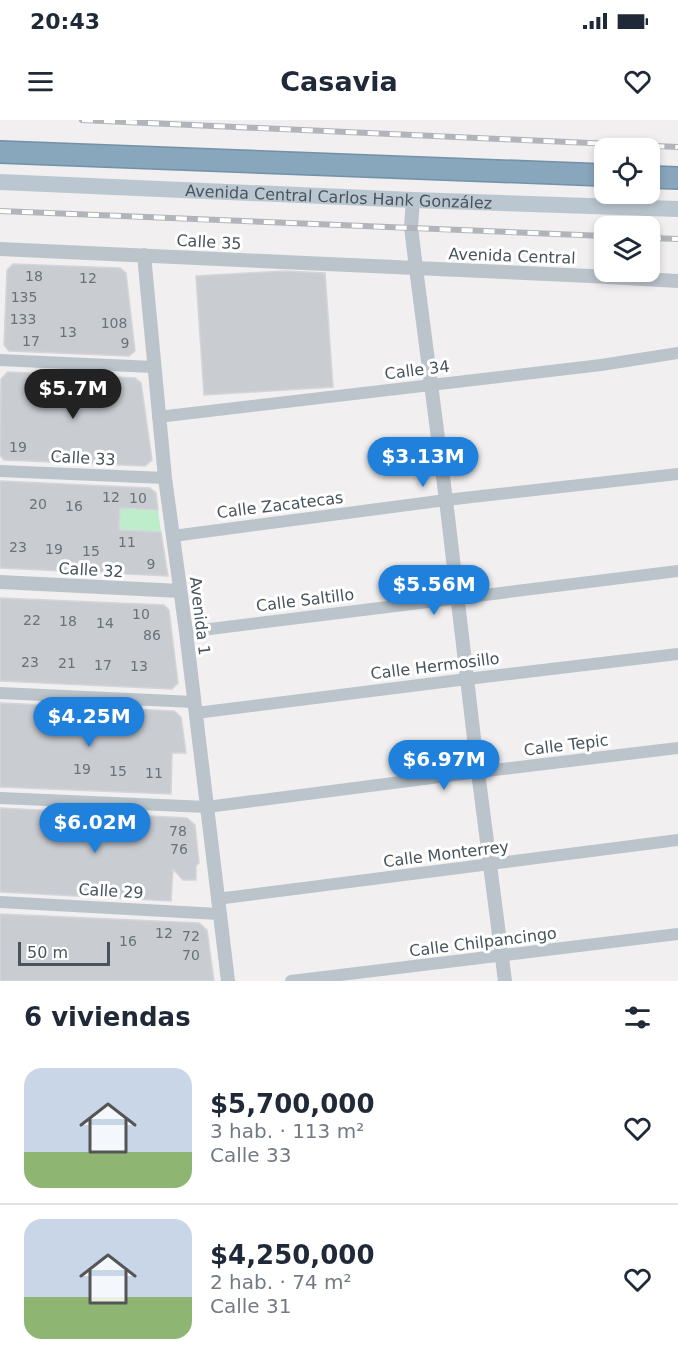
<!DOCTYPE html>
<html lang="es">
<meta charset="utf-8">
<style>
:root{--surface:#fff;--page:#f2f2f3;--text:#1f2937;--muted:#747a83;--line:#e0e1e3;--accent:#1f81db}
body{margin:0;font-family:"DejaVu Sans",sans-serif;background:var(--page);color:var(--text);height:100vh;display:flex;flex-direction:column;font-size:22px;white-space:nowrap}
*{box-sizing:border-box;margin:0}
p{font-size:20px;color:var(--muted)}
.icon{flex:none;width:33px;height:33px;fill:none;stroke:currentColor;stroke-width:2;stroke-linecap:round;stroke-linejoin:round}
.map{position:relative;height:861px;overflow:hidden}
.details{display:flex;flex-direction:column;background:var(--surface);flex:1}
.details>*{flex:none}
.fabs{position:absolute;left:594px;top:18px;display:grid;gap:12px}
.fabs a{display:grid;place-items:center;width:66px;height:66px;border-radius:12px;background:var(--surface);box-shadow:0 3px 9px #0003;font-size:30px}
.scale{position:absolute;left:18px;bottom:15px;width:92px;box-sizing:border-box;padding-left:6px;border:3px solid #47545b;border-top:0;font-size:16px;line-height:21px;white-space:nowrap;color:#47545b;-webkit-text-stroke:4px #fff;paint-order:stroke}
.price{position:absolute;translate:-50% -51px;padding:0 14px;border-radius:21px;background:var(--accent);color:#fff;font-size:20px;line-height:39px;filter:drop-shadow(0 2px 3px #0008)}
.price::after{content:'';position:absolute;left:50%;top:36px;width:18px;height:14px;margin-left:-9px;background:inherit;clip-path:polygon(0 0,100% 0,50% 100%)}
.price.on{background:#222;color:#fff}
ul{padding:0;list-style:none}
li{display:flex;align-items:center;gap:18px;height:150px;padding:0 24px}
li+li{border-top:2px solid var(--line)}
li span{display:grid;place-items:center;flex:none;width:168px;height:120px;border-radius:18px;color:#555}
li>.icon{margin-inline-start:auto}
span .icon{width:72px;height:72px;fill:#fffc;stroke-width:1}
li b{font-size:26px}
h2{display:flex;justify-content:space-between;align-items:center;height:72px;padding:0 24px;font-size:26px}
.status{display:flex;justify-content:space-between;align-items:center;height:42px;padding:0 30px;background:var(--surface);direction:ltr}
.status svg{height:16px;fill:currentColor}
header{display:flex;justify-content:space-between;align-items:center;height:78px;padding:0 24px;background:var(--surface);font-size:27px;font-weight:600}
.map>svg:first-child{display:block}
</style>
<div class="status"><b>20:43</b><svg viewBox="0 0 49 12"><path d="M0 12V9h3v3zM5 12V6h3v6zM10 12V3h3v9zM15 12V0h3v12zM26 1h20v11H26zM47 4h2v5h-2z"/></svg></div>
<header><svg class="icon" aria-label="menu" viewBox="0 0 24 24"><path d="M4 6h16M4 12h16M4 18h16"/></svg>Casavia<svg class="icon" aria-label="heart" viewBox="0 0 24 24"><path d="M12 20l-8-8c-3-5 5-10 8-4 3-6 11-1 8 4z"/></svg></header>
<div class="map">
<svg width="678" height="861" viewBox="0 0 678 861">
<rect width="100%" height="100%" fill="#f1efef"/>
<path fill="#beedcc" d="M120,388L158,390L161,412L119,410Z"/>
<path fill="#c9ccd1" stroke="#d3d5da" stroke-width="1.5" d="M13,144L120,148L126,153L135,231L129,236L9,231L4,225L7,150Z
M284,151L325,153L333,267L204,275L196,156Z
M8,252L135,258L141,263L152,340L145,346L4,340L0,335L1,259Z
M0,361L150,368L156,373L158,390L120,388L119,410L161,412L168,456L0,448Z
M0,478L164,485L169,490L178,563L172,569L0,561Z
M0,583L174,591L181,597L186,633H172L171,674L0,667Z
M0,688L187,698L195,705L199,743L196,746V760H183L173,749L171,781L0,772Z
M0,794L199,803L207,810L214,861H0Z"/>
<g fill="none" stroke-linecap="round" stroke-linejoin="round">
<g stroke="#7391a8" stroke-width="24">
<path id="motorway" d="M0,32L604,55
M650,57L678,58"/>
</g>
<path stroke="#bbc4cb" stroke-width="12" d="M0,240L153,247
M158,297L601,245L678,233
M0,351L165,358
M173,416L446,380L678,354
M186,512L678,451
M0,573L194,582
M196,593L467,559L678,534
M0,678L207,687L478,652L678,628
M217,779L678,720
M0,782L219,794
M291,861L678,814"/>
<path stroke="#bbc4cb" stroke-width="14" d="M413,80L411,107L416,148L446,380L478,652L505,861
M0,129L590,156L678,161
M144,135L165,358L186,512L228,861
M0,462L180,471"/>
<path stroke="#bbc7d0" stroke-width="16" id="s1" d="M0,62L413,80L678,89"/>
<use href="#motorway" stroke="#88a6bc" stroke-width="21"/>
<g stroke="#b1b5b9" stroke-width="6">
<path id="rail" d="M82,0L678,27
M0,91L604,116
M650,118L678,119"/>
</g>
<use href="#rail" stroke="#fff" stroke-width="4" stroke-dasharray="11" stroke-linecap="butt"/>
</g>
<g text-anchor="middle" dominant-baseline="central" stroke-width="6" stroke-linejoin="round" paint-order="stroke">
<g font-size="14" fill="#687278">
<text x="34" y="156">18</text>
<text x="88" y="158">12</text>
<text x="24" y="177">135</text>
<text x="23" y="199">133</text>
<text x="114" y="203">108</text>
<text x="68" y="212">13</text>
<text x="31" y="221">17</text>
<text x="125" y="223">9</text>
<text x="18" y="327">19</text>
<text x="111" y="377">12</text>
<text x="138" y="378">10</text>
<text x="38" y="384">20</text>
<text x="74" y="386">16</text>
<text x="127" y="422">11</text>
<text x="18" y="427">23</text>
<text x="54" y="429">19</text>
<text x="91" y="431">15</text>
<text x="151" y="444">9</text>
<text x="141" y="494">10</text>
<text x="32" y="500">22</text>
<text x="68" y="501">18</text>
<text x="105" y="503">14</text>
<text x="152" y="515">86</text>
<text x="30" y="542">23</text>
<text x="67" y="543">21</text>
<text x="103" y="545">17</text>
<text x="139" y="546">13</text>
<text x="82" y="649">19</text>
<text x="118" y="651">15</text>
<text x="154" y="653">11</text>
<text x="178" y="711">78</text>
<text x="179" y="729">76</text>
<text x="164" y="813">12</text>
<text x="191" y="816">72</text>
<text x="128" y="821">16</text>
<text x="191" y="835">70</text>
</g>
<g font-size="16" fill="#47545b" stroke="#fff">
<text stroke="none"><textPath href="#s1" startOffset="339">Avenida Central Carlos Hank González</textPath></text>
<text transform="translate(209 122) rotate(3)">Calle 35</text>
<text transform="translate(512 136) rotate(2)">Avenida Central</text>
<text transform="translate(417 250) rotate(-7)">Calle 34</text>
<text transform="translate(83 338) rotate(3)">Calle 33</text>
<text transform="translate(280 385) rotate(-7)">Calle Zacatecas</text>
<text transform="translate(91 450) rotate(3)">Calle 32</text>
<text transform="translate(305 480) rotate(-7)">Calle Saltillo</text>
<text transform="translate(200 496) rotate(83)">Avenida 1</text>
<text transform="translate(435 546) rotate(-7)">Calle Hermosillo</text>
<text transform="translate(566 625) rotate(-7)">Calle Tepic</text>
<text transform="translate(446 734) rotate(-7)">Calle Monterrey</text>
<text transform="translate(111 771) rotate(3)">Calle 29</text>
<text transform="translate(483 822) rotate(-7)">Calle Chilpancingo</text>
</g>
</g>
</svg>
<div class="fabs">
<a><svg class="icon" aria-label="locate" viewBox="0 0 24 24"><circle cx="12" cy="12" r="6"/><path d="M12 2v4M12 18v4M2 12h4M18 12h4"/></svg></a>
<a><svg class="icon" aria-label="layers" viewBox="0 0 24 24"><path d="M12 4l9 5-9 5-9-5zM3 14l9 5 9-5"/></svg></a>
</div>
<div class="scale">50 m</div>
<b class="price on" style="left:73px;top:300px">$5.7M</b>
<b class="price" style="left:423px;top:368px">$3.13M</b>
<b class="price" style="left:434px;top:496px">$5.56M</b>
<b class="price" style="left:89px;top:628px">$4.25M</b>
<b class="price" style="left:444px;top:671px">$6.97M</b>
<b class="price" style="left:95px;top:734px">$6.02M</b>
</div>
<section class="details">
<h2>6 viviendas<svg class="icon" aria-label="filters" viewBox="0 0 24 24"><path d="M4 7h16M4 17h16"/><circle cx="9" cy="7" r="2"/><circle cx="15" cy="17" r="2"/></svg></h2>
<ul>
<li><span style="background:linear-gradient(#c9d6e8 70%,#8fb573 0)"><svg class="icon" aria-label="home" viewBox="0 0 24 24"><path d="M3 11l9-7 9 7M6 9v11h12V9"/></svg></span><div><b>$5,700,000</b><p>3 hab. · 113 m²</p><p>Calle 33</p></div><svg class="icon" aria-label="heart" viewBox="0 0 24 24"><path d="M12 20l-8-8c-3-5 5-10 8-4 3-6 11-1 8 4z"/></svg></li>
<li><span style="background:linear-gradient(#c9d6e8 65%,#8fb573 0)"><svg class="icon" aria-label="home" viewBox="0 0 24 24"><path d="M3 11l9-7 9 7M6 9v11h12V9"/></svg></span><div><b>$4,250,000</b><p>2 hab. · 74 m²</p><p>Calle 31</p></div><svg class="icon" aria-label="heart" viewBox="0 0 24 24"><path d="M12 20l-8-8c-3-5 5-10 8-4 3-6 11-1 8 4z"/></svg></li>
</ul>
</section>
